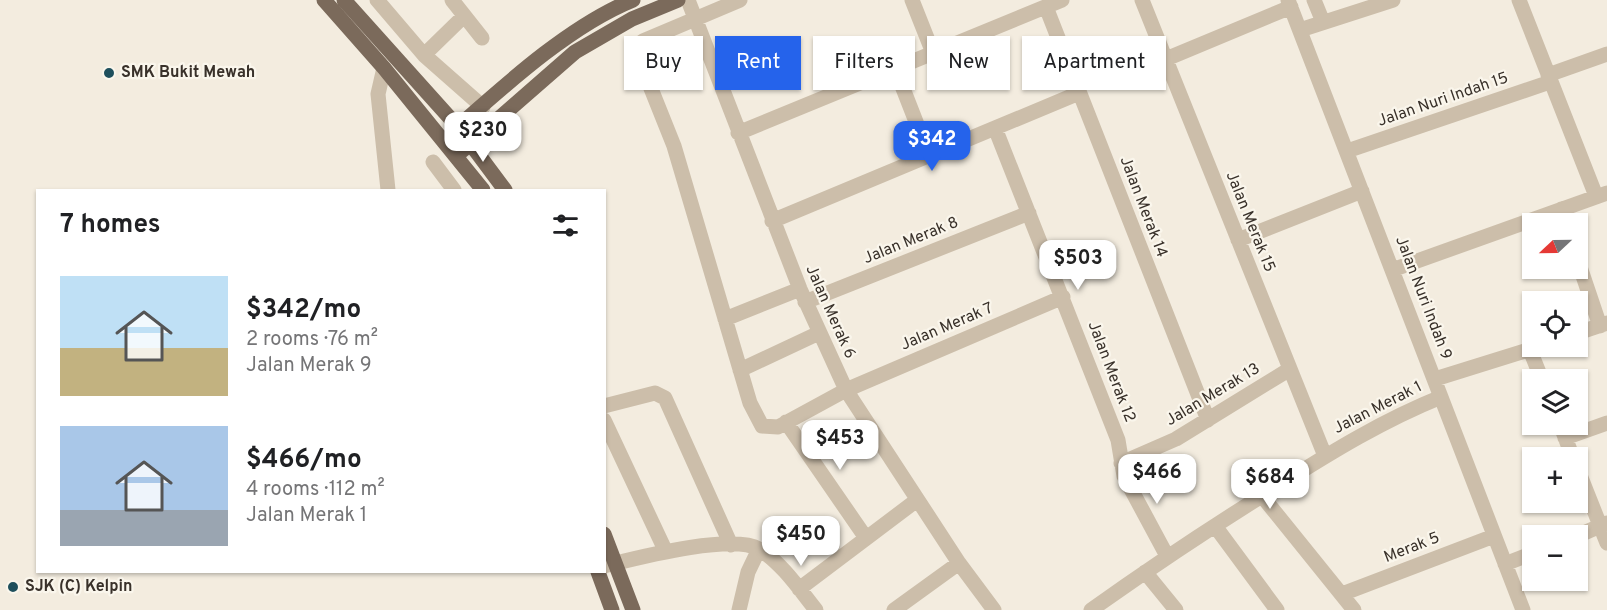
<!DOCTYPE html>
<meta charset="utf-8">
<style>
:root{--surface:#fff;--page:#f2f2f2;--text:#202124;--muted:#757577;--accent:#2563eb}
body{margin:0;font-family:Overpass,sans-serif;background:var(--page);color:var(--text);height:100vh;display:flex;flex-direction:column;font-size:22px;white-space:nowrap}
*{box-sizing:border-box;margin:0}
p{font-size:20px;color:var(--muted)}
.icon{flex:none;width:33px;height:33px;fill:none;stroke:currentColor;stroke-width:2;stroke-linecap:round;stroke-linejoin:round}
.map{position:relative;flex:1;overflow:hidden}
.side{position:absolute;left:36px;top:189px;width:570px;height:384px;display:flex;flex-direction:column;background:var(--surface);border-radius:0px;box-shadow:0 2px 4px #0004}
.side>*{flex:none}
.banner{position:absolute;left:624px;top:36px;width:570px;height:54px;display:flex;gap:12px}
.needle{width:39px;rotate:248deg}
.controls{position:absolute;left:1522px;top:213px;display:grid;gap:12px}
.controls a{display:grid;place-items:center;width:66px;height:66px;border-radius:0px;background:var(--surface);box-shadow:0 2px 4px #0004;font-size:30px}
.price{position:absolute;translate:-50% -51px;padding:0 14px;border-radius:12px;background:#fff;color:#222;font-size:20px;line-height:39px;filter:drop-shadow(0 2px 3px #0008)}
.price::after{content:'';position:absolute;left:50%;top:36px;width:18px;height:14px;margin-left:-9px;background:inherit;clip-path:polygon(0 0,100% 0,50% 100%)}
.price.active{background:var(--accent);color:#fff}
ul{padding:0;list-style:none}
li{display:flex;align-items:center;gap:18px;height:150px;padding:0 24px}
li span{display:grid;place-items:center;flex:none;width:168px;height:120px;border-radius:0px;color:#555}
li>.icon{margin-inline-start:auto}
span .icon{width:72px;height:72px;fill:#fffc;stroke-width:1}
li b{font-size:26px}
h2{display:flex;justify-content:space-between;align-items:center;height:72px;padding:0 24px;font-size:26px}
.chip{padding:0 21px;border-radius:0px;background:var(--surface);box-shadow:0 2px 4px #0004;font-size:21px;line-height:54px}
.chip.active{background:var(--accent);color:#fff}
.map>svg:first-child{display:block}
</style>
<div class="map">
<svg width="1607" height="610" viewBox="0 0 1607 610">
<rect width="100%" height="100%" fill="#f3ecdf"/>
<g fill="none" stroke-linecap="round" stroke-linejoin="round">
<path stroke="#ccbeaa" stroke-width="15" d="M377,0L424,55L483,107
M452,0L482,38
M688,0L800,289L846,390L959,563L994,610
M740,0L643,41L638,56L674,146L750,403L762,426L778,427L846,390L1063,297
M912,0L933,53
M1142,0L1325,456
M1288,0L1523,610
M1314,0L1323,22
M1519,0L1596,196
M1046,7L1208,420
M1300,30L1393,0
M424,55L464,16
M1166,59L1291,7
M384,68L378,94L388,190
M895,68L929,155
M1548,75L1607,54
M995,128L1118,440L1124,476L1167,556
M738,133L1062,0
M1347,151L1550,82
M433,162L454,190
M1561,209L1566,224
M772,221L1079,93
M1238,240L1362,191
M1578,261L1600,326
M1392,270L1607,193
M805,302L1029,213
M725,319L800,289
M1578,333L1607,323
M1530,350L1542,380
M740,370L819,333
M1435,379L1541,346
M604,406L655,393L665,398L731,545
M604,420L666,552
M786,422L866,538
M1560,424L1573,458
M1565,438L1607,423
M1121,463L1176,439L1290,369
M1578,470L1607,543
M1262,496L1354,610
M1215,526L1277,610
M1577,536L1607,523
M1505,564L1533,553
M604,566C637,558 732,533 759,549C782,563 800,590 816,610
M1145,572L1176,610
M799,589L917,500
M1342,594L1494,536
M739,610L748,572L759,549
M894,610L959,563
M1091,610C1153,566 1216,524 1281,484C1333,451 1384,420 1441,397"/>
<path stroke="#7b6a5b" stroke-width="15" d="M324,0L384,68L483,190
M344,0L458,127L505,190
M452,132C504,86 569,26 633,0
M456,156L575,52L632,19L678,0
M604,534L633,610
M598,572L612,610"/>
</g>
<g fill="#1e4f5c" stroke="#faf6ec" stroke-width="2">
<circle cx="109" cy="73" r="6"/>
<circle cx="13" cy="587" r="6"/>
</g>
<g text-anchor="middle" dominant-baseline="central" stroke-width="4.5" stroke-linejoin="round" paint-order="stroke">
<g font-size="16" font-weight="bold" fill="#39312a" stroke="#faf6ec" text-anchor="start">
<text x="121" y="73">SMK Bukit Mewah</text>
<text x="25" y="587">SJK (C) Kelpin</text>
</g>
<g font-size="16" fill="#39312a" stroke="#faf6ec">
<text transform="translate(1443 100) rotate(-19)">Jalan Nuri Indah 15</text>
<text transform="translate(1143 207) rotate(69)">Jalan Merak 14</text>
<text transform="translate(1250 222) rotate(68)">Jalan Merak 15</text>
<text transform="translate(911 241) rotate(-22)">Jalan Merak 8</text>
<text transform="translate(1423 298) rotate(69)">Jalan Nuri Indah 9</text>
<text transform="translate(830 312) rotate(66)">Jalan Merak 6</text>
<text transform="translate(947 327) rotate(-23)">Jalan Merak 7</text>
<text transform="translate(1111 372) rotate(69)">Jalan Merak 12</text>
<text transform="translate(1213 395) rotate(-31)">Jalan Merak 13</text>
<text transform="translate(1378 408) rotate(-27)">Jalan Merak 1</text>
<text transform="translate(1412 548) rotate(-21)">Merak 5</text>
</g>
</g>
</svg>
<div class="controls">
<a><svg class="needle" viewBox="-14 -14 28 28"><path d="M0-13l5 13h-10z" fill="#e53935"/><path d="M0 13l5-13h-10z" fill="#757577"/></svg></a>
<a><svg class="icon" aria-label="locate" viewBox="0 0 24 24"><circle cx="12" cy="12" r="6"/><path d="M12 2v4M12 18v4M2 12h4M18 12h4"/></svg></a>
<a><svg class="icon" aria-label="layers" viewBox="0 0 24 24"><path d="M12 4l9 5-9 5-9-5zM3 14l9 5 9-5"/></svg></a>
<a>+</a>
<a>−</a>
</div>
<b class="price" style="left:483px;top:163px">$230</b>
<b class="price active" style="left:932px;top:172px">$342</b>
<b class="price" style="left:1078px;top:291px">$503</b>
<b class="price" style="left:840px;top:471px">$453</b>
<b class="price" style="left:1157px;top:505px">$466</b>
<b class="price" style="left:1270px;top:510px">$684</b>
<b class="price" style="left:801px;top:567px">$450</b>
<div class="banner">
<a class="chip">Buy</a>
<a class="chip active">Rent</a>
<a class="chip">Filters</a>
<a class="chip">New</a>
<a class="chip">Apartment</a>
</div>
<section class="side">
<h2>7 homes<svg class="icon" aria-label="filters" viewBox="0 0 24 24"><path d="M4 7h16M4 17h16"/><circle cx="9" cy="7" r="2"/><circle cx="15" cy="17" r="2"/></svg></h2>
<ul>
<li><span style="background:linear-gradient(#bfe0f5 60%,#c2b280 0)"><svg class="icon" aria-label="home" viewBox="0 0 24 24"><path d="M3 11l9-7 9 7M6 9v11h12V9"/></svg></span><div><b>$342/mo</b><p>2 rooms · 76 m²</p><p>Jalan Merak 9</p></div></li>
<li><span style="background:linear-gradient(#a9c7e8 70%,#9aa5b1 0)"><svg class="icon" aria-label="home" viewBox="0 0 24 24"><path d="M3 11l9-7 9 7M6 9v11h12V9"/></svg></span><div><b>$466/mo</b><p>4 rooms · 112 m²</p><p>Jalan Merak 1</p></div></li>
</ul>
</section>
</div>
